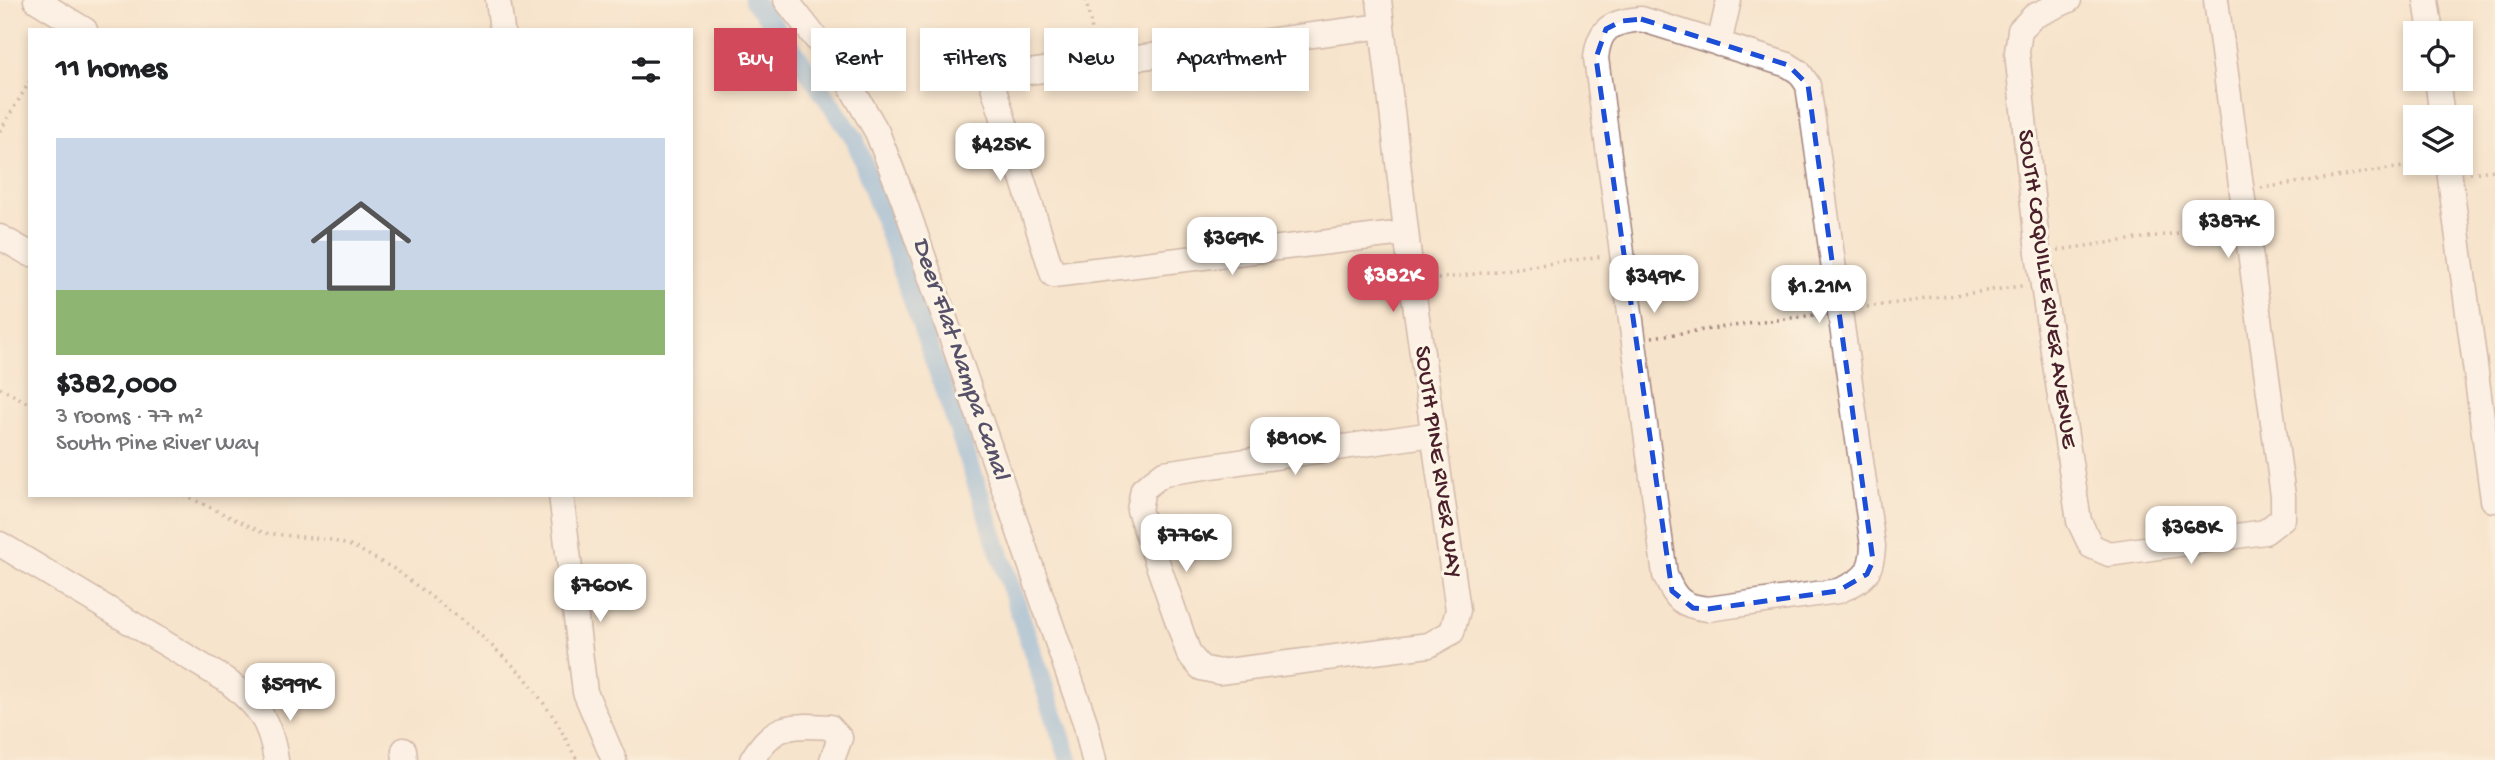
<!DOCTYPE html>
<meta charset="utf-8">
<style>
:root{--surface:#fff;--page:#f6f6f6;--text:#202124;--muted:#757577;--accent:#d1495b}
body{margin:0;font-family:"Gochi Hand",sans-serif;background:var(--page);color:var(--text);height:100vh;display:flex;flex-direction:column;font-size:26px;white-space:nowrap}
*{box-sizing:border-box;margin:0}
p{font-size:23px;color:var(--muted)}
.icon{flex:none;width:38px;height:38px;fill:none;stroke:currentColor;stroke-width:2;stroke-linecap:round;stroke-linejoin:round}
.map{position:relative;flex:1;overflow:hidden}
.side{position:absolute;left:28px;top:28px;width:665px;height:469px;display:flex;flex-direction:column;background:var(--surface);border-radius:0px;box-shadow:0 4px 10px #0003}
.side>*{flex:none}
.banner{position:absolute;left:714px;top:28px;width:665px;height:63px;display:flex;gap:14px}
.buttons{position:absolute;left:2403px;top:21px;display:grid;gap:14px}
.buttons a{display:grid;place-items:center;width:70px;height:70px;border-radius:0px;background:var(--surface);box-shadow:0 4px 10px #0003;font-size:35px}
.price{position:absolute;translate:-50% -60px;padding:0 16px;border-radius:14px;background:#fff;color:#222;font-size:23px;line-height:46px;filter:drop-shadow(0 2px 4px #0008)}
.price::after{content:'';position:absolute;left:50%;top:42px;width:21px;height:16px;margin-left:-10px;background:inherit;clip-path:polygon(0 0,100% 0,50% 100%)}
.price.selected{background:var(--accent);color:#fff}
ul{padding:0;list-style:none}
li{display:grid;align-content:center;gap:14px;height:371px;padding:0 28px}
li span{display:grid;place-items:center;height:217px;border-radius:0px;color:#555}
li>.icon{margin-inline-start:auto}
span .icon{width:126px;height:126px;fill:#fffc;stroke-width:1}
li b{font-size:30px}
h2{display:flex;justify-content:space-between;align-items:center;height:84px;padding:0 28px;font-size:30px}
.pill{padding:0 24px;border-radius:0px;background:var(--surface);box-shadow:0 4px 10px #0003;font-size:24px;line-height:63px}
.pill.selected{background:var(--accent);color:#fff}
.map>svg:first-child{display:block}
</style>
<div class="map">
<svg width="2495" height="760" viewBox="0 0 2495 760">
<rect width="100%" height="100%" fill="#fcf5e5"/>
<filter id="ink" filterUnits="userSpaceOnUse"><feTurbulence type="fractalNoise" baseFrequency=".0143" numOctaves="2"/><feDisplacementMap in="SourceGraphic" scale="14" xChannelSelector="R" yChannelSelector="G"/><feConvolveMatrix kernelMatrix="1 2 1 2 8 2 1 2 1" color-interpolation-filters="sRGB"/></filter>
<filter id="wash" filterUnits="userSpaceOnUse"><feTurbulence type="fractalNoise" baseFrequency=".00686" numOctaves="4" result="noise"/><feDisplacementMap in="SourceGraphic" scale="28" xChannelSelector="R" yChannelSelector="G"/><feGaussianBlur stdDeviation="1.57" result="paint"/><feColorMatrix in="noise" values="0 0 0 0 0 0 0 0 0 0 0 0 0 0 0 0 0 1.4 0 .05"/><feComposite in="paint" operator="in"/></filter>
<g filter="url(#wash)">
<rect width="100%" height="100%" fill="#f7e4cc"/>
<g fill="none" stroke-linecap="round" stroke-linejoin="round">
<path stroke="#6fabe0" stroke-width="19" d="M753,0L789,44L855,139L956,423L1069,760"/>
</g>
</g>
<g filter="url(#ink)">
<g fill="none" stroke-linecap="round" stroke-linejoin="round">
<g stroke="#a0827c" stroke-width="27">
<path id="minor" d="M36,0L85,30
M498,0L502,30
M786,0L843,73L877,132L904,201L1085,722L1094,760
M1379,0L1412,282L1458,610L1452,632L1429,645L1219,672L1201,668L1189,654L1139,510L1143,489L1164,473L1433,434
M2069,0L2034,16L2020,30L2017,52L2038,253L2079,521L2091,546L2109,554L2265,532L2283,518V496L2216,0
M2426,0L2431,33
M1641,19L1788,65L1799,72L1808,85L1873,546C1872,574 1863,581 1838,591L1708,609C1681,606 1675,599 1665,575L1596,58C1599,27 1612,22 1641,19Z
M1382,26L990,77L1053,275L1404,233
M1719,44L1729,0
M2437,79L2442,117
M2448,163L2493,500H2495
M0,237L30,254
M561,495L585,692L614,760
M0,544L226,680C257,705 270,719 276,760
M404,750L405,760
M752,760C773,723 791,725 830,727L840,738L832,760"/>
</g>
<path stroke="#a0827c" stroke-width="3.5" stroke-dasharray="2 5" stroke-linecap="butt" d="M1086,0L1094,42
M0,131L30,81
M2470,173L2495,170
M2261,188L2430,163
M2058,250L2227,226
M1431,280L1604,256
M1860,308L2022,286
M1652,337L1821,314
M0,388L30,404
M184,495L264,533L331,540L354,547L396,570L476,631L524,676L555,719L577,760"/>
<use href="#minor" stroke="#fff" stroke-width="24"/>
</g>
</g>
<path d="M0 0H2495V760H0ZM1641,19L1788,65L1808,85L1873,561L1867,574L1838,591L1708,609L1693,608L1672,591L1596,58L1606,29L1622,21Z" fill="#f7e4cc" fill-opacity=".55" fill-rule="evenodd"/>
<path fill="none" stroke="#1d4ed8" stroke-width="5" stroke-dasharray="14 9" stroke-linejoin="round" d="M1641,19L1788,65L1808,85L1873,561L1867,574L1838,591L1708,609L1693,608L1672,591L1596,58L1606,29L1622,21Z"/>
<g text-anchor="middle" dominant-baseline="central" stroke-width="6" stroke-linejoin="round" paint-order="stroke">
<g font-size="24" fill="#4a1f2b" stroke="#fcf5e5">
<text transform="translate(2046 289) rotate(82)">SOUTH COQUILLE RIVER AVENUE</text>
<text transform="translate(1437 462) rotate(82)">SOUTH PINE RIVER WAY</text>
</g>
<g font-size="26" font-style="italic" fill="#57506a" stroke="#fcf5e5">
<text transform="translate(959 359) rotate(71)">Deer Flat Nampa Canal</text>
</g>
</g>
</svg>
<div class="buttons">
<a><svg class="icon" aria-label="locate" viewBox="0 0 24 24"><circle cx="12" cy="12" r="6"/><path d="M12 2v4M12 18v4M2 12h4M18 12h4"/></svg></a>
<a><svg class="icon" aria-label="layers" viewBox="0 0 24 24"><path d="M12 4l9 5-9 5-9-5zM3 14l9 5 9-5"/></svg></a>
</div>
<b class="price" style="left:1000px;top:183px">$425K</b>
<b class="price" style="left:2228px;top:260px">$387K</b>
<b class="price" style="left:1232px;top:277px">$369K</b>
<b class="price selected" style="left:1393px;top:314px">$382K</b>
<b class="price" style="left:1654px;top:315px">$349K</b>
<b class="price" style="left:1819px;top:325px">$1.21M</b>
<b class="price" style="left:1295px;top:477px">$810K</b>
<b class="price" style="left:2191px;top:566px">$368K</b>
<b class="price" style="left:1186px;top:574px">$776K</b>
<b class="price" style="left:600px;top:624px">$760K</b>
<b class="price" style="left:290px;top:723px">$599K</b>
<div class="banner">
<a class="pill selected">Buy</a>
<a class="pill">Rent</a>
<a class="pill">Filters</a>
<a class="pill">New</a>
<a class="pill">Apartment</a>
</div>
<section class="side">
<h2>11 homes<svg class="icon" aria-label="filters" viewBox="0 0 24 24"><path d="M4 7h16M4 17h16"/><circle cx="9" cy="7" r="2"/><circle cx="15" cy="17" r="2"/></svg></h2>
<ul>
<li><span style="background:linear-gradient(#c9d6e8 70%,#8fb573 0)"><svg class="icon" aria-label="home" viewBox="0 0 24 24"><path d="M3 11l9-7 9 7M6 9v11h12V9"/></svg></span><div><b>$382,000</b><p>3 rooms · 77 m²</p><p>South Pine River Way</p></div></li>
</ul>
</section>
</div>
